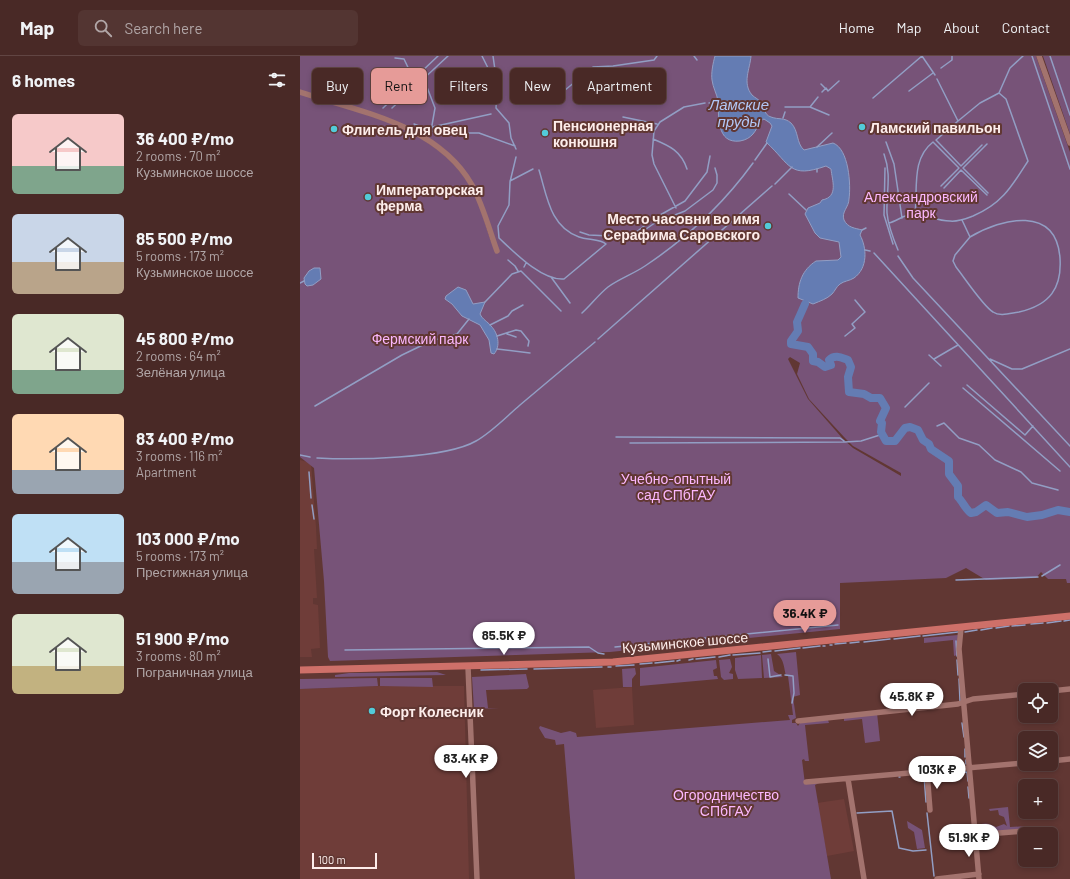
<!DOCTYPE html>
<meta charset="utf-8">
<style>
:root{--surface:#492926;--page:#533532;--text:#f1f3f6;--muted:#b1a6a7;--line:#614543;--accent:#e69b98}
body{margin:0;font-family:Barlow,sans-serif;background:var(--page);color:var(--text);height:100vh;display:flex;flex-direction:column;font-size:15px;white-space:nowrap}
*{box-sizing:border-box;margin:0}
p{font-size:13px;color:var(--muted)}
.icon{flex:none;width:22px;height:22px;fill:none;stroke:currentColor;stroke-width:2;stroke-linecap:round;stroke-linejoin:round}
.map{position:relative;flex:1;overflow:hidden}
.drawer{display:flex;flex-direction:column;background:var(--surface);width:300px}
.drawer>*{flex:none}
.banner{position:absolute;left:12px;top:12px;width:380px;height:36px;display:flex;gap:8px}
.controls{position:absolute;left:718px;top:627px;display:grid;gap:8px}
.controls a{display:grid;place-items:center;width:40px;height:40px;border-radius:6px;background:var(--surface);box-shadow:0 2px 6px #0003,0 0 0 1px var(--line);font-size:20px}
.scale{position:absolute;left:12px;bottom:10px;width:65px;box-sizing:border-box;padding-left:4px;border:2px solid #fdedeb;border-top:0;font-size:11px;line-height:14px;white-space:nowrap;color:#fdedeb;-webkit-text-stroke:3px #613733;paint-order:stroke}
.price{position:absolute;translate:-50% -34px;padding:0 9px;border-radius:14px;background:#fff;color:#222;font-size:13px;line-height:26px;filter:drop-shadow(0 1px 2px #0008)}
.price::after{content:'';position:absolute;left:50%;top:24px;width:12px;height:9px;margin-left:-6px;background:inherit;clip-path:polygon(0 0,100% 0,50% 100%)}
.price.current{background:var(--accent);color:#111}
ul{padding:0;list-style:none}
li{display:flex;align-items:center;gap:12px;height:100px;padding:0 12px}
li span{display:grid;place-items:center;flex:none;width:112px;height:80px;border-radius:6px;color:#555}
li>.icon{margin-inline-start:auto}
span .icon{width:48px;height:48px;fill:#fffc;stroke-width:1}
li b{font-size:17px}
h2{display:flex;justify-content:space-between;align-items:center;height:48px;padding:0 12px;font-size:17px}
.chip{padding:0 14px;border-radius:6px;background:var(--surface);box-shadow:0 2px 6px #0003,0 0 0 1px var(--line);font-size:14px;line-height:36px}
.chip.current{background:var(--accent);color:#111}
header{display:flex;align-items:center;gap:24px;box-sizing:border-box;height:56px;padding:0 20px;background:var(--surface);border-bottom:1px solid var(--line)}
header strong{font-size:19px}
nav{display:flex;gap:22px;margin-inline-start:auto;font-size:14px}
.search{width:280px;height:36px;background:var(--page);display:flex;align-items:center;gap:10px;box-sizing:border-box;padding:0 14px;border-radius:6px;color:var(--muted);font-size:15px}
main{display:flex;flex:1;min-height:0}
.map>svg:first-child{display:block}
</style>
<header>
<strong>Map</strong>
<div class="search"><svg class="icon" aria-label="search" viewBox="0 0 24 24"><circle cx="10" cy="10" r="6"/><path d="M15 15l6 6"/></svg>Search here</div>
<nav><a>Home</a><a>Map</a><a>About</a><a>Contact</a></nav>
</header>
<main>
<section class="drawer">
<h2>6 homes<svg class="icon" aria-label="filters" viewBox="0 0 24 24"><path d="M4 7h16M4 17h16"/><circle cx="9" cy="7" r="2"/><circle cx="15" cy="17" r="2"/></svg></h2>
<ul>
<li><span style="background:linear-gradient(#f6c9c9 65%,#7fa58c 0)"><svg class="icon" aria-label="home" viewBox="0 0 24 24"><path d="M3 11l9-7 9 7M6 9v11h12V9"/></svg></span><div><b>36 400 ₽/mo</b><p>2 rooms · 70 m²</p><p>Кузьминское шоссе</p></div></li>
<li><span style="background:linear-gradient(#c9d6e8 60%,#b9a48a 0)"><svg class="icon" aria-label="home" viewBox="0 0 24 24"><path d="M3 11l9-7 9 7M6 9v11h12V9"/></svg></span><div><b>85 500 ₽/mo</b><p>5 rooms · 173 m²</p><p>Кузьминское шоссе</p></div></li>
<li><span style="background:linear-gradient(#dfe7d0 70%,#7fa58c 0)"><svg class="icon" aria-label="home" viewBox="0 0 24 24"><path d="M3 11l9-7 9 7M6 9v11h12V9"/></svg></span><div><b>45 800 ₽/mo</b><p>2 rooms · 64 m²</p><p>Зелёная улица</p></div></li>
<li><span style="background:linear-gradient(#ffd9b3 70%,#9aa5b1 0)"><svg class="icon" aria-label="home" viewBox="0 0 24 24"><path d="M3 11l9-7 9 7M6 9v11h12V9"/></svg></span><div><b>83 400 ₽/mo</b><p>3 rooms · 116 m²</p><p>Apartment</p></div></li>
<li><span style="background:linear-gradient(#bfe0f5 60%,#9aa5b1 0)"><svg class="icon" aria-label="home" viewBox="0 0 24 24"><path d="M3 11l9-7 9 7M6 9v11h12V9"/></svg></span><div><b>103 000 ₽/mo</b><p>5 rooms · 173 m²</p><p>Престижная улица</p></div></li>
<li><span style="background:linear-gradient(#dfe7d0 65%,#c2b280 0)"><svg class="icon" aria-label="home" viewBox="0 0 24 24"><path d="M3 11l9-7 9 7M6 9v11h12V9"/></svg></span><div><b>51 900 ₽/mo</b><p>3 rooms · 80 m²</p><p>Пограничная улица</p></div></li>
</ul>
</section>
<div class="map">
<svg width="770" height="823" viewBox="0 0 770 823">
<rect width="100%" height="100%" fill="#613733"/>
<path fill="#6f3d39" d="M0,404L11,407L16,471L17,493H14L17,542H13V548L18,549L20,592L11,593L12,601H0Z
M80,630H164L169,823H0V633Z
M332,631L334,669L296,672L293,634Z
M544,743L554,795L527,800L517,747Z"/>
<path fill="#775378" fill-rule="evenodd" d="M0,0H736L770,96V455L757,453L740,458L714,459C734,467 751,452 770,458V527H767L766,523H748L741,516L736,522L686,524L666,512L646,522L540,527V573L310,596L30,605L28,601L24,525L14,412L0,401V38C58,57 131,70 167,125C179,143 184,165 191,185L176,134L154,102L142,91L127,81L0,34ZM490,301L500,307L497,318L509,343L544,381L553,390L601,417V420L553,392L543,383L508,343L488,303Z
M743,0H770V78Z
M658,579L657,599L654,600L653,584L624,587V582Z
M496,596L500,639L493,641L496,662L492,664V667H496L498,670L500,667L528,664L529,667L505,669L509,705H505L504,703L502,704L505,728L519,727L515,729L531,823H275L264,688L256,689L255,684L245,682L239,672L240,670L261,677L270,675L276,677L277,681L490,664L488,659H493L488,620H486C484,612 484,603 477,598Z
M471,598L474,615L483,621L464,622L462,599Z
M461,599L462,622L438,623L435,614V602Z
M430,603L432,611L429,617L433,618V623L424,624L421,621L419,604Z
M416,604L417,612L413,614L414,620H417L418,623L340,630V612Z
M335,612L336,618L332,623V631H323L322,613Z
M137,616L146,619L35,621V619L49,617Z
M226,618L229,631L227,633L186,634L188,652H199L174,653L172,621Z
M77,622L78,630L0,633V623Z
M80,622H132L133,631L80,630Z
M577,657L580,685L565,687L562,663L544,665V662Z
M708,751L710,771L727,770L728,774L677,776L676,770C685,766 688,767 696,771L704,768L707,770L704,761L699,759L698,754L690,755L689,753Z
M607,765L622,774L625,792L617,793L614,776L608,772Z"/>
<path fill="#647cb3" stroke="#929ec4" d="M415,0H451C450,13 442,27 452,39C455,42 459,43 461,47C465,52 464,59 471,61C479,64 484,61 491,67C499,75 496,87 504,94L533,87C549,93 551,129 549,143C549,151 541,156 544,164C548,172 555,172 562,174L560,179C567,192 568,212 554,222C549,225 544,225 540,228C536,231 535,235 532,238C527,243 520,245 513,248L498,242C498,227 502,214 516,205L538,204L541,201L539,186L520,182L515,177L505,158L508,152L520,147L522,144C539,141 532,124 531,113L526,110C489,123 491,109 466,86L472,70L470,67L464,63L460,65C456,75 452,83 440,85C416,88 419,60 418,45C417,38 413,32 412,24C411,17 413,7 415,0Z
M14,212H20L21,223L13,229L7,230L5,228L4,222L9,215Z
M158,231L166,234L173,248L185,246L180,258C183,264 187,265 191,270C198,277 201,290 194,298L191,297L189,284L180,269L162,260L152,248L145,243L146,240Z"/>
<g fill="none" stroke-linecap="round" stroke-linejoin="round">
<path stroke="#929ec4" stroke-width="1.5" d="M182,0L189,14
M193,0L195,14
M394,0L397,4
M622,0L635,19
M732,0L770,113
M750,0L770,59
M95,2L104,3L113,22
M641,12L652,4V0
M637,23L658,65L636,84L661,110L682,89
M125,26L135,52L131,75
M521,28L525,32
M197,33L196,52L209,67L211,82L216,93
M609,35L633,17
M522,36L526,32L528,35L539,25
M699,37L710,12L723,0
M573,42L622,0
M253,44L293,11L313,10L354,4L357,0
M409,47H418
M485,51H510L529,59
M510,51L518,41
M83,52L138,0
M92,52L148,0
M323,61L357,68
M483,62L485,56
M114,68L137,77H179L215,90
M132,71L191,58
M353,83C370,90 381,95 387,113
M586,86L594,108L602,162
M687,88L663,112L688,137
M517,91L532,77
M584,98C592,120 586,136 587,157C588,170 593,182 598,194
M216,101L210,126L209,149L198,170L199,182C214,196 242,225 264,223L306,188C301,183 287,184 279,181C250,171 247,140 239,114
M455,104L467,87
M585,112L584,159L593,188
M517,116V113
M210,125L233,113
M475,128L492,111
M644,132L661,114L687,139
M489,138L506,154
M376,152L354,108L352,99L354,75L360,66L384,51L405,47
M615,158C618,133 611,103 633,86L659,112L641,130
M662,164L670,181C702,162 756,149 760,202C762,232 750,249 719,256C711,257 700,261 693,256C683,250 664,221 656,211L653,205L655,199L670,181
M589,167C597,165 605,158 614,158C627,159 637,165 650,165C658,166 665,163 673,160C702,148 712,130 728,105L706,43L699,37L680,47L658,65
M562,174L566,172
M280,176L289,179L310,180
M320,181L335,177L353,163L385,145L407,116L410,100
M319,185L333,182L362,162L370,161L385,155L413,134L417,127V119L415,112
M565,194L570,195
M574,197L770,411
M598,200L613,222L770,390
M208,204L215,210L218,215
M224,211L226,207
M251,221L270,247
M0,227L4,225
M185,246L212,218L221,215L261,255
M282,257C291,249 298,239 308,231C319,223 333,218 345,210C387,182 424,147 453,107
M190,269L208,260L212,255L223,249
M207,278L216,281
M197,280L216,274L221,275L229,285L228,290
M545,280L555,272L552,268L565,256L555,244
M298,283L472,130
M197,293L230,297
M629,299L641,310
M634,303L658,289
M690,303L712,313H722L770,293
M667,329L725,379L733,370
M663,332L760,415
M15,350L102,299L131,285L157,278L169,263
M605,351L629,327
M637,370L644,367L659,382L679,389L695,404L721,416L732,427L758,434
M316,381L540,382L544,385
M330,387L545,386L561,385L583,378
M0,399L10,401
M17,402C54,404 145,403 176,385C192,376 206,361 220,349C245,328 270,307 295,286
M9,416L11,442
M12,449L14,463
M742,520L760,509
M656,524L738,521
M764,565L770,564
M747,567L761,565
M731,568L743,567
M712,570L725,569
M696,572L709,570
M681,574L692,572
M665,576L677,574
M623,580L658,576
M594,583L620,580
M656,585L657,600
M564,586L590,583
M550,587L559,586
M535,588L546,587
M530,589H532
M523,590H525
M315,591L538,569
M503,592L520,590
M45,594L289,591L298,597L304,598
M475,595L500,592
M463,596L471,595
M433,599L460,597
M419,601L430,599
M396,603L415,601
M468,603L470,621L481,619
M389,604L393,603
M657,604L658,619
M377,605L380,604
M355,607L374,605
M340,608L352,607
M316,610L334,609
M308,611H311
M234,613L302,611
M181,614L227,613
M485,619L493,620L494,637L492,647
M659,623L660,645
M662,667L664,681
M665,693V701
M666,704V708
M667,716L668,725
M624,719L626,746
M631,719L667,716
M613,720L623,719
M599,721H600
M668,731L669,742
M557,757L592,755L599,792L613,795L626,794
M627,757L634,820"/>
<path stroke="#647cb3" stroke-width="8" d="M505,248L497,266L498,275L491,285V288L508,291L513,298V305L518,306L525,311L531,309L529,304C535,298 542,302 548,304L551,311L548,321L549,336L564,338L571,342H580L586,352L580,365L582,367L581,376L586,385H595L605,372L610,371L618,374L623,384L629,388L631,393L649,405V418L658,430V441C663,446 666,454 671,457L676,456L686,449L697,457L708,456L727,461L742,459L758,454L770,456"/>
<path stroke="#a3736e" stroke-width="5.5" d="M739,0L770,87
M0,36C61,56 138,69 172,129C183,149 189,173 197,195
M661,572L659,593L679,823
M168,611L177,823
M751,635L770,633
M498,665L658,648L673,643L725,638
M751,705L770,703
M627,716L630,754
M548,723L564,823
M506,726L725,707
M675,779L750,773
M637,823L679,818"/>
<path stroke="#ce7069" stroke-width="7" d="M0,614L313,606L770,560"/>
</g>
<g fill="#52cbd9" stroke="#613733" stroke-width="1.5">
<circle cx="562" cy="71" r="4"/>
<circle cx="34" cy="73" r="4"/>
<circle cx="245" cy="77" r="4"/>
<circle cx="68" cy="141" r="4"/>
<circle cx="468" cy="170" r="4"/>
<circle cx="72" cy="655" r="4"/>
</g>
<g text-anchor="middle" dominant-baseline="central" stroke-width="4" stroke-linejoin="round" paint-order="stroke">
<g font-size="14" font-weight="bold" fill="#fdedeb" stroke="#613733" text-anchor="start">
<text x="253" y="69">Пенсионерная<tspan x="253" dy="16">конюшня</tspan></text>
<text x="570" y="71">Ламский павильон</text>
<text x="42" y="73">Флигель для овец</text>
<text x="76" y="133">Императорская<tspan x="76" dy="16">ферма</tspan></text>
<text x="460" y="162" text-anchor="end">Место часовни во имя<tspan x="460" dy="16">Серафима Саровского</tspan></text>
<text x="80" y="655">Форт Колесник</text>
</g>
<g font-size="14" fill="#fcb8fe" stroke="#613733">
<text x="621" y="140">Александровский<tspan x="621" dy="16">парк</tspan></text>
<text x="120" y="282">Фермский парк</text>
<text x="376" y="422">Учебно-опытный<tspan x="376" dy="16">сад СПбГАУ</tspan></text>
<text x="426" y="738">Огородничество<tspan x="426" dy="16">СПбГАУ</tspan></text>
</g>
<g font-size="14" fill="#fdedeb" stroke="#613733">
<text transform="translate(385 586) rotate(-5)">Кузьминское шоссе</text>
</g>
<g font-size="15" font-style="italic" fill="#b1c7f6" stroke="#613733">
<text x="439" y="48">Ламские<tspan x="439" dy="17">пруды</tspan></text>
</g>
</g>
</svg>
<div class="controls">
<a><svg class="icon" aria-label="locate" viewBox="0 0 24 24"><circle cx="12" cy="12" r="6"/><path d="M12 2v4M12 18v4M2 12h4M18 12h4"/></svg></a>
<a><svg class="icon" aria-label="layers" viewBox="0 0 24 24"><path d="M12 4l9 5-9 5-9-5zM3 14l9 5 9-5"/></svg></a>
<a>+</a>
<a>−</a>
</div>
<div class="scale">100 m</div>
<b class="price current" style="left:505px;top:578px">36.4K ₽</b>
<b class="price" style="left:204px;top:600px">85.5K ₽</b>
<b class="price" style="left:612px;top:661px">45.8K ₽</b>
<b class="price" style="left:166px;top:723px">83.4K ₽</b>
<b class="price" style="left:637px;top:734px">103K ₽</b>
<b class="price" style="left:669px;top:802px">51.9K ₽</b>
<div class="banner">
<a class="chip">Buy</a>
<a class="chip current">Rent</a>
<a class="chip">Filters</a>
<a class="chip">New</a>
<a class="chip">Apartment</a>
</div>
</div>
</main>
